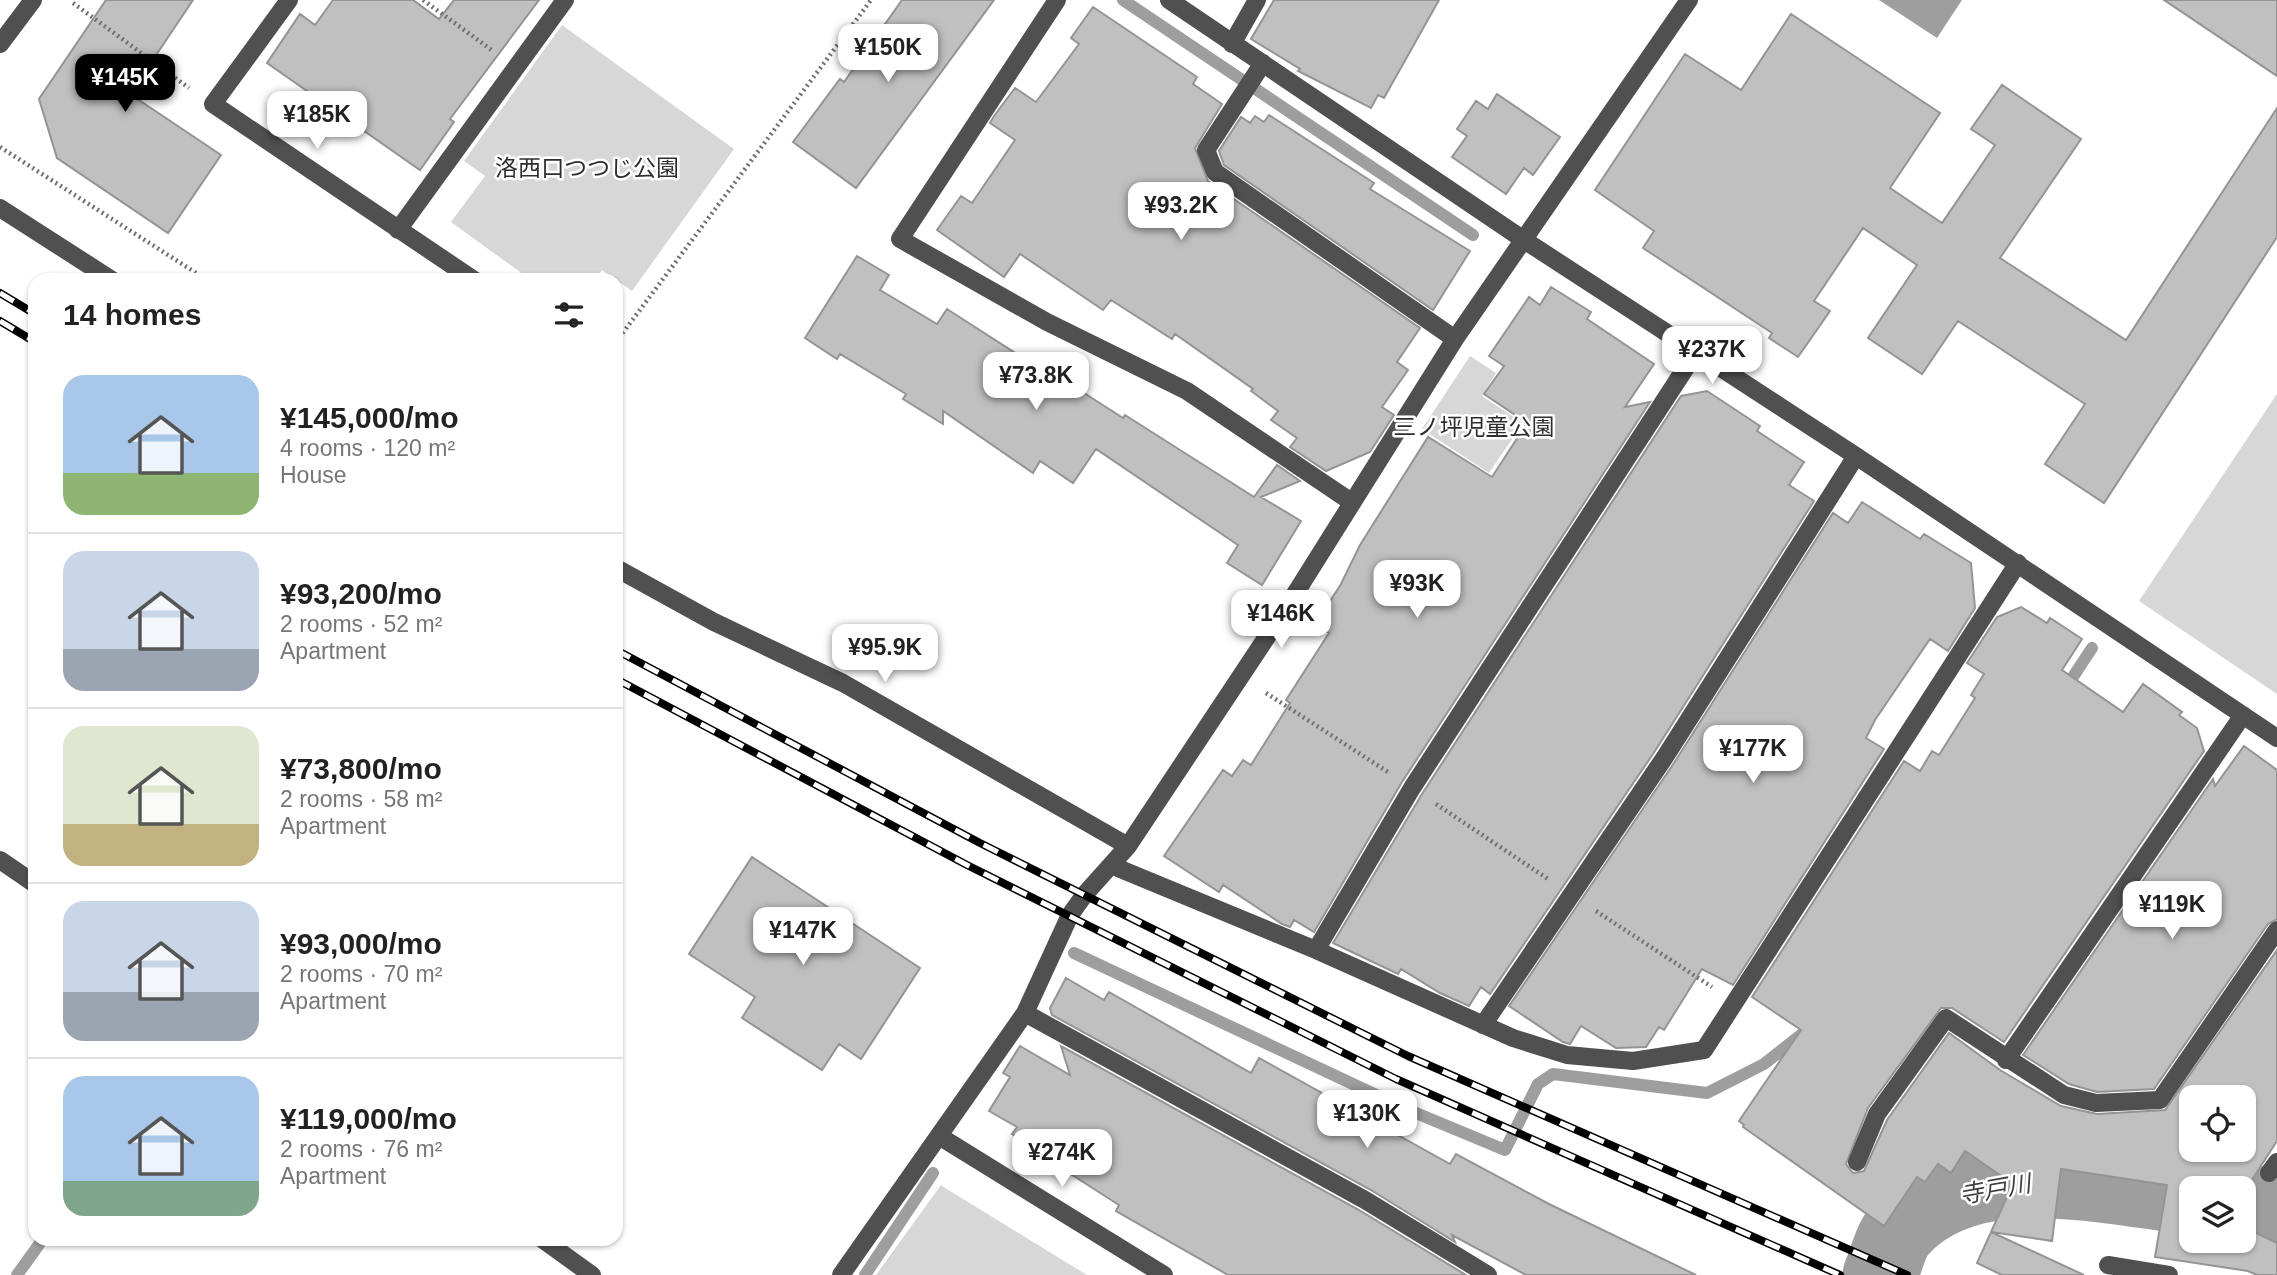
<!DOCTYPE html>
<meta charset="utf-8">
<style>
:root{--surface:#fff;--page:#f6f6f6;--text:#222;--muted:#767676;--line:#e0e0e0;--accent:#000}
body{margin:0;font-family:Helvetica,"Noto Sans JP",sans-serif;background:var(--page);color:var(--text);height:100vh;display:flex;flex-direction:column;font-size:26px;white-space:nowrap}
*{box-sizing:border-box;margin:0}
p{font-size:23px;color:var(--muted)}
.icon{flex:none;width:38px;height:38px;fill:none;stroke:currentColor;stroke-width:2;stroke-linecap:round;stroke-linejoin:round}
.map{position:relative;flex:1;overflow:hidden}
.sheet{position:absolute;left:28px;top:273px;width:595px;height:973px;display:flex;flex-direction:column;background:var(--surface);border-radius:21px;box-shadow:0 2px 5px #0004}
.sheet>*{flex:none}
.controls{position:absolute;left:2179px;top:1085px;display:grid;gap:14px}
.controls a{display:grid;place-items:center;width:77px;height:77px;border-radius:14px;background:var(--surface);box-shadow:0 2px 5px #0004;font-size:35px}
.price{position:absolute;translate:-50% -60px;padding:0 16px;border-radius:14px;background:#fff;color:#222;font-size:23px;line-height:46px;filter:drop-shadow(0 2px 4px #0008)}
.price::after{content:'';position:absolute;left:50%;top:42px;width:21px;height:16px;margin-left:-10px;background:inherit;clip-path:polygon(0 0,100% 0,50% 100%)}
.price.on{background:var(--accent);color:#fff}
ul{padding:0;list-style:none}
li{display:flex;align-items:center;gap:21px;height:175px;padding:0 35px}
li+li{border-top:2px solid var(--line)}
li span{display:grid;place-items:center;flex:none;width:196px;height:140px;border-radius:21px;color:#555}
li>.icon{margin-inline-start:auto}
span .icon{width:84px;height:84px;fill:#fffc;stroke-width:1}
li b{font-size:30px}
h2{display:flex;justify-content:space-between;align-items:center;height:84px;padding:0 35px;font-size:30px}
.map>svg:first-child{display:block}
</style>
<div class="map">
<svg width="2277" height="1275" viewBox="0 0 2277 1275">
<rect width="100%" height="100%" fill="#fff"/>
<path fill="#d7d7d7" d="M562,25L734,149L632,291L602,270L594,280H531L451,222L485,176L464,161Z
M1470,356L1496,373L1482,396L1523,423L1489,473L1422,429Z
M2277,394V694L2139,601Z
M941,1185L942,1186L1087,1275H876Z"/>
<path fill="#9e9e9e" d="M1879,0H1962L1937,38Z"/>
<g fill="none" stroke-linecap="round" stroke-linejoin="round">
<path stroke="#9e9e9e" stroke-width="12" d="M1123,0L1473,235
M2065,689L2092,648
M1074,953L1404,1108L1505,1150L1538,1084L1553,1074L1707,1093L1764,1064L1806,1031
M17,1275L43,1239
M865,1275L933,1173"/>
<path stroke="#9e9e9e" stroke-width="75" d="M2244,1202L2277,1206
M1880,1275C1886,1262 1890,1242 1899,1231C1968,1152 2101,1187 2191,1197"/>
</g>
<path fill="#c0c0c0" stroke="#949494" stroke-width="2" fill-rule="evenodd" d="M106,0H193L130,94L221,155L168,233L57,158L39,99Z
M333,0H413L439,19L454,0H539L450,119L454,122L420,170L267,63L300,14L315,25Z
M902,0H994L856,188L793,142L840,79L844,82Z
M1274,0H1439L1384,98L1378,95L1371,108L1298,71L1300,69L1251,39Z
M2164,0H2277V76Z
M1093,7L1197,77L1193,84L1222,104L1195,148L1208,181L1420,328L1397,362L1408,370L1382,407L1394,415L1370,452L1326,471L1290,447L1297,438L1271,420L1278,411L1251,391L1253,389L1175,334L1172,339L1111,300L1103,310L1020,254L1004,277L937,230L961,196L972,203L1015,140L990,123L994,116L1015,88L1036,102L1079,44L1071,38Z
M1791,14L1940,113L1890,188L1942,223L1995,145L1971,129L2002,85L2081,139L2000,258L2126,340L2277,108V237L2104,503L2045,464L2085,404L1958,321L1922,374L1868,338L1917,265L1863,228L1814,301L1830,311L1798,357L1769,338L1772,333L1643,248L1654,231L1595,190L1685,54L1741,90Z
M1497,94L1560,137L1533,175L1524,168L1506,194L1452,157L1467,136L1457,129L1476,101L1488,109Z
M1269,115L1374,183L1370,189L1470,251L1433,310L1224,165L1219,151L1241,117L1250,123L1255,116L1264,122Z
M857,256L889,275L880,290L937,324L947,309L1065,385L1067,382L1123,418L1125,415L1254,497L1277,465L1300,481L1261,497L1301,521L1262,585L1227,563L1238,545L1096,449L1073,483L1040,461L1033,473L943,411V424L903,399L906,394L840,354L837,359L805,338Z
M1551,287L1591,312L1587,319L1654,364L1625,407L1650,402L1402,782L1314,932L1294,920L1290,927L1282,924L1223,885L1219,892L1164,856L1223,770L1232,776L1243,760L1251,765L1290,703L1286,700L1329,633L1315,625L1341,584L1360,545L1428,437L1492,477L1527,423L1484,394L1504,366L1489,356L1529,297L1540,305Z
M1707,391L1760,426L1757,431L1804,462L1789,485L1814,501L1655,751L1490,994L1481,987L1469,1006L1440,993L1401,969L1398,974L1333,943L1422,794L1681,396Z
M1862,502L1920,539L1924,534L1971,563L1975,608L1948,651L1930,639L1875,720L1866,738L1884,749L1733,985L1702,969L1664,1030L1659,1027L1646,1047L1616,1048L1581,1026L1570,1044L1563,1042L1509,1006L1674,763L1833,513L1848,523Z
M2021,607L2047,623L2050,618L2082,639L2062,670L2123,712L2143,684L2182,712L2179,715L2197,728L2204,751L2004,1042L1952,1008H1941L1868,1108L1846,1164L1853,1173L1864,1171L1887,1120L1949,1033L2000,1070L2061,1106L2097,1114L2165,1110L2277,950V1141L2244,1192V1188H2191V1241H2244V1227L2277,1243V1275H2257L2248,1271L2155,1257L2167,1185L2061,1169L2052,1241L1991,1232L2013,1184L1965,1151L1951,1173L1938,1164L1925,1182L1917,1177L1884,1226L1743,1127L1744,1125L1739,1121L1801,1030L1752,997L1904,761L1920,771L1932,751L1939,755L1975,698L1971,695L1984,674L1967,663L1997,617ZM2191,1097H2244V1150H2191Z
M2244,746L2277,770V919L2268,924L2154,1089L2097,1092L2069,1084L2023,1055L2213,779L2215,786Z
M752,857L920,968L861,1059L839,1044L822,1070L742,1018L755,997L689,954Z
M1066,978L1104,1000L1109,992L1251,1073L1259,1058L1450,1164L1456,1154L1549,1204L1696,1275H1526L1452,1235L1455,1242L1371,1190L1052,1015L1050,1008Z
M1020,1046L1070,1075L1061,1046L1359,1210L1466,1275H1228L1116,1211L1119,1205L1041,1155L1043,1152L1012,1134L1017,1127L989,1111L1010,1077L1003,1073Z
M1991,1232L2084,1275H2002L1977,1263Z"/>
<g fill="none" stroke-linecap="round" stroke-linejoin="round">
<path stroke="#727272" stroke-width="4.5" stroke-dasharray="2 3.5" stroke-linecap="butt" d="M423,0L493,51
M73,3L189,88
M0,147L207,280
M616,342L871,0
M1266,693L1388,772
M1436,804L1548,879
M1596,911L1712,987"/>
<path stroke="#505050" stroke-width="18" d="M289,0L213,104L474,280
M1057,0L900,239L1047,322L1187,391L1350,501
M1169,0L1524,240L1856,456L2277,738
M0,44L33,0
M1232,44L1257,0
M1263,63L1206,150L1215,172L1455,339
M0,208L112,280
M398,230L565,0
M616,568L714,622L843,683L1128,846
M0,860L35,884
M1113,866L1316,950L1513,1038L1567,1055L1633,1061L1704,1050L2018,563
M1316,950L1412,788L1696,352
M1025,1013L1365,1200L1488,1275
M1483,1025L1665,757L1856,456
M2006,1060L2243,715
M939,1136L1164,1275
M1857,1162L1877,1114L1946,1018L2064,1095L2096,1103L2160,1100L2277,930
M2269,1173L2277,1162
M542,1239L592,1275
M2108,1265L2169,1275
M841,1275L1025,1013L1070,915L1085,894L1128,846L1290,602L1455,339L1689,0"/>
<g stroke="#000" stroke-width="8">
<path id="rail" d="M0,293L35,314
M0,321L35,342
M616,650L980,843L1408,1056L1907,1275
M616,679L967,865L1396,1079L1840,1275"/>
</g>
<use href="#rail" stroke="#fff" stroke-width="5" stroke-dasharray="16" stroke-linecap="butt"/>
</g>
<g text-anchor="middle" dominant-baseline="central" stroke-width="5" stroke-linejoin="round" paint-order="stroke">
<g font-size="23" fill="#2e2e2e" stroke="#fff">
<text x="587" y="168">洛西口つつじ公園</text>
<text x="1474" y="427">三ノ坪児童公園</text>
</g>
<g font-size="24" font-style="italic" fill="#3f3f3f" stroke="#fff">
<text transform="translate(1995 1189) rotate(-10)">寺戸川</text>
</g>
</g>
</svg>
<div class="controls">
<a><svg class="icon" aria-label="locate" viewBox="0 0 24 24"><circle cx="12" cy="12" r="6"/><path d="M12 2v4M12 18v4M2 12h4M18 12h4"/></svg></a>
<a><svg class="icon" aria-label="layers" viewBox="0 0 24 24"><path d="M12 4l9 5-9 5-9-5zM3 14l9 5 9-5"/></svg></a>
</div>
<b class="price" style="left:888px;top:84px">¥150K</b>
<b class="price on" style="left:125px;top:114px">¥145K</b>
<b class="price" style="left:317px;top:151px">¥185K</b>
<b class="price" style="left:1181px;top:242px">¥93.2K</b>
<b class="price" style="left:1712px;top:386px">¥237K</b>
<b class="price" style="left:1036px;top:412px">¥73.8K</b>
<b class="price" style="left:1417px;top:620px">¥93K</b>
<b class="price" style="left:1281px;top:650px">¥146K</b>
<b class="price" style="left:885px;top:684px">¥95.9K</b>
<b class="price" style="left:1753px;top:785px">¥177K</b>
<b class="price" style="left:2172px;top:941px">¥119K</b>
<b class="price" style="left:803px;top:967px">¥147K</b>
<b class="price" style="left:1367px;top:1150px">¥130K</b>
<b class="price" style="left:1062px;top:1189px">¥274K</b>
<section class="sheet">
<h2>14 homes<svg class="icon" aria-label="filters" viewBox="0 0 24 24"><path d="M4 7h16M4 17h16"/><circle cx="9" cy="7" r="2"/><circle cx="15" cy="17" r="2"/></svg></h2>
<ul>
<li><span style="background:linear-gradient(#a9c7e8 70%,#8fb573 0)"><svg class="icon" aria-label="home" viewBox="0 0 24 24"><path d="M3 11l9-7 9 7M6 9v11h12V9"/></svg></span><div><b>¥145,000/mo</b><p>4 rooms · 120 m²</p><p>House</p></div></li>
<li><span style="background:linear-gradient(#c9d6e8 70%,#9aa5b1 0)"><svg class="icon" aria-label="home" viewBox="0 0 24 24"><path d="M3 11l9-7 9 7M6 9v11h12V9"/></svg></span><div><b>¥93,200/mo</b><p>2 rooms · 52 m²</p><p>Apartment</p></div></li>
<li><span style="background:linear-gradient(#dfe7d0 70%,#c2b280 0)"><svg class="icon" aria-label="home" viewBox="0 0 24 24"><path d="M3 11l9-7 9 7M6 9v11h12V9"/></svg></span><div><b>¥73,800/mo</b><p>2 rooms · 58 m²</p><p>Apartment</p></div></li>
<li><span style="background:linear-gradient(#c9d6e8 65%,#9aa5b1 0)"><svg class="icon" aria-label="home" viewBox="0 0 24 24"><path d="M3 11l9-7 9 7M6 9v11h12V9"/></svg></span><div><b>¥93,000/mo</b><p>2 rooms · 70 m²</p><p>Apartment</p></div></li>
<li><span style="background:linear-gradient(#a9c7e8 75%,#7fa58c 0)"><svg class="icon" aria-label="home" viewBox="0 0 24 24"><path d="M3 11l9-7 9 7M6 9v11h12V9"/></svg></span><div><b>¥119,000/mo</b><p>2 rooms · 76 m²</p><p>Apartment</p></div></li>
</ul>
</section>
</div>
